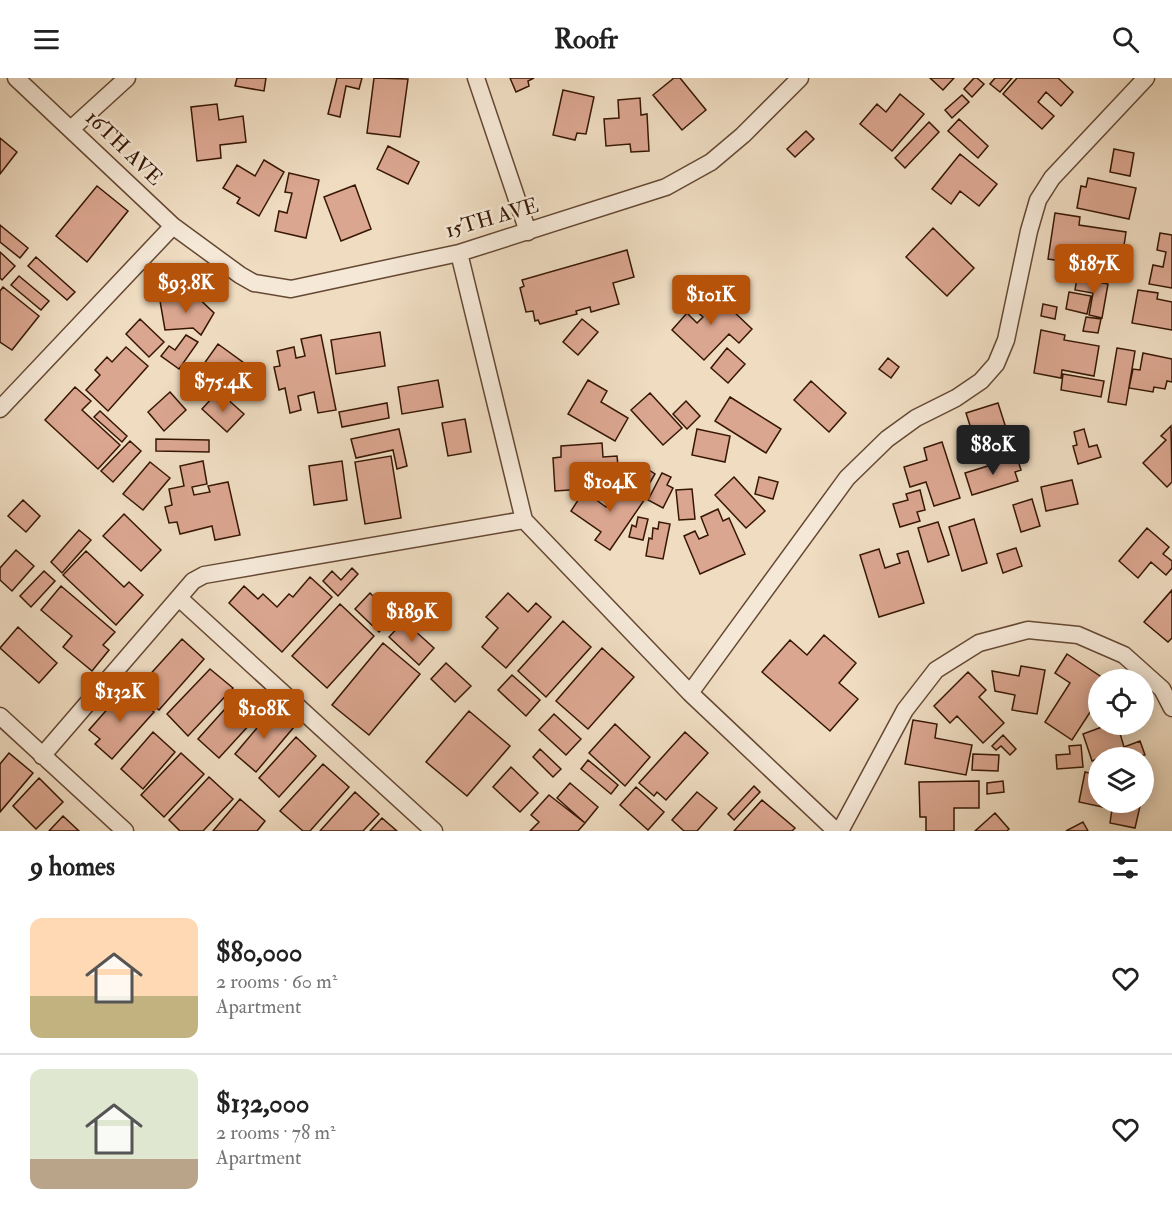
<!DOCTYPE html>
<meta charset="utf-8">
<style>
:root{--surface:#fff;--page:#f6f6f6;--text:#222;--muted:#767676;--line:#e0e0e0;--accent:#b45309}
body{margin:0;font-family:"IM FELL Double Pica",serif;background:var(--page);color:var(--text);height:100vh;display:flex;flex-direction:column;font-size:22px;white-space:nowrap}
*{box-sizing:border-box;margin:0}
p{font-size:20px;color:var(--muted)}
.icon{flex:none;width:33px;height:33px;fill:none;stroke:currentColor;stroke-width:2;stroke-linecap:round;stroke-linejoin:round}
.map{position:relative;height:753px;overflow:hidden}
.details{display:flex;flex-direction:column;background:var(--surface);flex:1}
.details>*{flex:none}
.buttons{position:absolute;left:1088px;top:591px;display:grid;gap:12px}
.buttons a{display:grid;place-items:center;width:66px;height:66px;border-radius:50%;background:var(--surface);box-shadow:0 3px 15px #0003;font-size:30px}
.price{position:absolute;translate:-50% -51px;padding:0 14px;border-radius:6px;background:var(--accent);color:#fff;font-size:20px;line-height:39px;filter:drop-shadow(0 2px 3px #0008)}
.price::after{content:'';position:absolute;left:50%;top:36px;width:18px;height:14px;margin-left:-9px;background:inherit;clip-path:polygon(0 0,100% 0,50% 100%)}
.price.active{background:#222;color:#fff}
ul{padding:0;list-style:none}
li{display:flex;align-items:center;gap:18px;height:150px;padding:0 30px}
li+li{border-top:2px solid var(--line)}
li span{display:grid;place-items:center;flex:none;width:168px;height:120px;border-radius:12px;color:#555}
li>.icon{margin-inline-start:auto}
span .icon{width:72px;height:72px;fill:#fffc;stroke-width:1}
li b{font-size:26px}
h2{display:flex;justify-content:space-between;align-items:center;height:72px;padding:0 30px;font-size:26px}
header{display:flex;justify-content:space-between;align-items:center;height:78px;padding:0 30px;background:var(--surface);font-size:27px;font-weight:700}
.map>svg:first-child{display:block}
</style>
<header><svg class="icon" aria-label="menu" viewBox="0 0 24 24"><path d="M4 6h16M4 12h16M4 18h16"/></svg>Roofr<svg class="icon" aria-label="search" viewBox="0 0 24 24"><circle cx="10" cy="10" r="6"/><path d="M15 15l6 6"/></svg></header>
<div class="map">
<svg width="1172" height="753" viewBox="0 0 1172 753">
<rect width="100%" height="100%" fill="#efdcc1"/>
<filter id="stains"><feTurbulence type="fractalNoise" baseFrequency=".00333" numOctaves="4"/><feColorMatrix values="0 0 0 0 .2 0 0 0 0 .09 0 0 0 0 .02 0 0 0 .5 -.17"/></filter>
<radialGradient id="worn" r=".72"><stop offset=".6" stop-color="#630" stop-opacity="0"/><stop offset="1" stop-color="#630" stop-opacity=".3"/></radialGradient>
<path fill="#dba690" stroke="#371704" stroke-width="1.5" d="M237,0H266L264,13L235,8Z
M337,0H362L359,11L346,8L340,39L328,36Z
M374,0L408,1L400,59L367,55Z
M510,0H534L528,3L529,8L516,14Z
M674,0H680L706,32L682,52L653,17Z
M930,0H954L943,12Z
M974,0H977L984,6L972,19L964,11Z
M995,0H1012L1000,14L990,6Z
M1017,0H1058L1073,14L1061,28L1046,14L1038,24L1054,38L1042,51L1003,16Z
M563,12L594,19L586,56L577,55L575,62L553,57Z
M900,16L924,36L892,73L860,46L877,26L886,34Z
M962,17L969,24L952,40L945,32Z
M640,20L641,37L647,36L649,73L631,74L630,66L606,68L604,41L619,40L618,22Z
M217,26L219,42L243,38L246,64L220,67L221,80L197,83L191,29Z
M959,41L988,68L978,80L948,53Z
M929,44L939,54L905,90L895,80Z
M806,53L814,61L795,79L787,71Z
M0,60L17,74L0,96Z
M388,68L419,84L408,106L377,91Z
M1114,71L1134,75L1130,98L1110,94Z
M960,76L997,106L979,128L960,113L951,126L932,111Z
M264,82L284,94L259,138L237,125L240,120L223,110L237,87L255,98Z
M289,95L319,102L306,160L275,153L279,133L287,135L292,115L285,114Z
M1088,100L1136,110L1129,141L1077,130L1081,108L1086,109Z
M355,107L371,151L341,163L324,119Z
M97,108L128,133L87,184L56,158Z
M1055,135L1080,139L1079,147L1126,154L1122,181L1077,175L1076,185L1048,181Z
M0,147L28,170L20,180L0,164Z
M933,150L974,190L947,218L906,179Z
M1160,155L1172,157V210L1149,206L1153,187L1163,189L1166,174L1157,172Z
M627,172L634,199L613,205L619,226L591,234L590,229L576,233L577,236L540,246L538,242L535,243L533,233L526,234L520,210L524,208L522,202Z
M0,174L15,188L2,202L0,200Z
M36,179L75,214L67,222L28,188Z
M1094,183L1127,188L1124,202L1092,197Z
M19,198L49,223L41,232L11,207Z
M1077,200L1108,206L1102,240L1089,237L1093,215L1075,212Z
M3,209L39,238L12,272L0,264V213Z
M711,212L752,251L739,265L729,256L704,282L672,252L687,235L697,245L703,239L694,231Z
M1138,212L1158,215L1157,221L1172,224V252L1132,245Z
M191,213L214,235L201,257L193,250L165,252L160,223L184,221Z
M1069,214L1091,218L1087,236L1066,231Z
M1043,226L1057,229L1055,241L1041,238Z
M1086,239L1101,241L1098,255L1083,253Z
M140,241L164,264L149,279L126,256Z
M582,241L598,254L578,277L563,264Z
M1041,252L1065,257L1064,262L1099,268L1094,298L1062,292L1061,300L1034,295Z
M380,254L385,288L336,296L331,262Z
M186,257L198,264L179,291L161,278L169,268L175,272Z
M321,257L336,332L318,335L314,314L298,318L301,332L290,335L285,310L279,312L274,289L280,288L277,273L294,269L296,280L305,278L301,261Z
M218,266L244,285L222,316L196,297Z
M126,269L148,288L108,333L86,312L100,297L95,292L107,279L112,284Z
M727,270L745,286L728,305L711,290Z
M1117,270L1135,273L1126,327L1108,324Z
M1143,275L1172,281V304L1167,303L1165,311L1154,309L1153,314L1129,310L1133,291L1140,292Z
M888,280L899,289L891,300L879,291Z
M1063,296L1104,303L1101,319L1061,312Z
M438,302L443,329L402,336L398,309Z
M588,302L607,313L601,324L628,340L615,363L568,336Z
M811,303L846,335L829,354L794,322Z
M75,309L91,323L82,332L120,367L98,391L45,342Z
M170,314L186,332L164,353L148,334Z
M650,315L682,350L663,367L631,332Z
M213,319L219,325L225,319L244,336L227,354L202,331Z
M730,319L781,351L766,375L715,343Z
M686,323L700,338L687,351L673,336Z
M387,325L389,340L342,349L339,334Z
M998,325L1014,375L986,383L977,356L973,357L966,335Z
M100,333L127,358L122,364L94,339Z
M465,341L471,374L448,378L442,345Z
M1171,348L1172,404L1167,409L1143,385L1166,362L1161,358Z
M399,351L407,388L397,391L393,372L356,380L351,361Z
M697,351L730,358L725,384L692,377Z
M1084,351L1089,369L1097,367L1101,379L1078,386L1073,368L1077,367L1074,354Z
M156,361L209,362V374L156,373Z
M130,363L141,373L113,404L101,393Z
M942,364L960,420L934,428L926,404L910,409L904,389L927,382L924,370Z
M602,365L603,379L617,378L619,397L602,398L603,401L585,402V411L555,413L553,380L561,379V368Z
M391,378L401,440L365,446L355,384Z
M1017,379L1021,392L1015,394L1018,403L972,417L965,395Z
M203,383L207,406L192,409L194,417L210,414L208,408L228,404L240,457L215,462L212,448L180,456L177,444L169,445L165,429L172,427L169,411L184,408L180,388Z
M342,383L347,422L314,427L309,388Z
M150,384L170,400L143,432L123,416Z
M646,390L655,396L645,413L630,404L635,395L641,399Z
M662,395L671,399L667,407L673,410L663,430L648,422Z
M734,399L765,433L746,450L715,417Z
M759,399L778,404L773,421L755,416Z
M624,402L647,418L610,472L595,462L601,454L571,433L584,413L606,429Z
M1072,402L1078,426L1046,433L1041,409Z
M692,411L695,441L679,442L676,412Z
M920,412L925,432L917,434L920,443L900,449L893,426L908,422L906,416Z
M1032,421L1040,448L1021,454L1013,427Z
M23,422L40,438L26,454L8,438Z
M718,431L723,443L729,440L745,476L700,496L684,458L695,453L699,461L708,457L701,439Z
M124,436L161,472L141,493L103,458Z
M638,439L648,441L643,462L629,459L632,447L636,449Z
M974,441L987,485L962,493L949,449Z
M659,444L670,446L663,481L646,478L649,460L652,461L653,450L658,451Z
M938,444L949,477L928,484L918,450Z
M1147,450L1169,469L1163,476L1172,483V490L1166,497L1151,484L1138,500L1119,483Z
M79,452L91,462L62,495L51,484Z
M1016,470L1022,488L1003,495L997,476Z
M879,471L885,490L900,485L897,476L908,473L924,525L879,539L860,477Z
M16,472L34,488L12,513L0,502V490Z
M86,473L124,509L129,504L143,517L116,547L63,497Z
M352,490L358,496L338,518L323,503L332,493L341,502Z
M44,493L55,503L31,529L20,518Z
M310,499L332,519L282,574L229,525L244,508L258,521L263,516L277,529L289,516L293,519Z
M61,508L115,554L103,567L109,572L92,593L63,569L72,558L41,532Z
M1172,512V560L1168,564L1144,544Z
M370,515L394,539L379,554L355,531Z
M508,515L528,534L536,525L551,539L506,590L482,569L498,550L486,539Z
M340,526L374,558L327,610L292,578Z
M404,543L434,570L419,587L389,559Z
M563,543L591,569L546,619L518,593Z
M18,549L57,585L39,605L0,570Z
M824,557L856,585L839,605L858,621L830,653L762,594L790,562L807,577Z
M182,561L204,581L159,632L136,612Z
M383,565L420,596L369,657L332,627Z
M602,570L634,599L588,651L556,623Z
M1067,576L1106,602H1098V622L1072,662L1045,644L1070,605L1055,595Z
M446,585L471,608L455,624L431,601Z
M1021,588L1045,592L1037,636L1012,632L1015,617L995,613L992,593L1019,598Z
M210,591L233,610L188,658L167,636Z
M968,594L986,612L979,619L1004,645L983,665L957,638L950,645L934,628Z
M512,597L540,622L526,638L498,612Z
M126,610L154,634L112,681L95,666L100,661L89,652Z
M242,612L264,631L219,680L198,661Z
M273,631L294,649L256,694L235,676Z
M469,633L510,668L467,718L426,684Z
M554,636L581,661L566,677L539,652Z
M913,642L937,646L935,660L972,667L966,697L905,686Z
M615,646L650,679L625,708L589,675Z
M1110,646H1133L1119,652L1124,669L1140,663L1145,677L1125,680L1122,672L1092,683L1083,656Z
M153,654L175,674L143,711L121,691Z
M685,654L708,675L666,722L657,714L654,718L639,705Z
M1003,657L1016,671L1010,677L1001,668L996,672L992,668Z
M296,659L316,678L279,719L259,700Z
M1081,667L1083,689L1057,691L1056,677L1070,676L1069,668Z
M540,671L561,691L553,699L533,679Z
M9,675L33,695L0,734V686Z
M181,675L204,696L164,739L141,717Z
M973,676L999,677L998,693L972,692Z
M588,682L618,707L611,716L581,691Z
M323,686L349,709L310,753H303L280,733Z
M511,689L538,715L520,734L493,709Z
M1085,694L1098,697V724H1141L1135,750L1110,745L1112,731L1079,724Z
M209,699L233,721L203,753H180L169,742Z
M39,700L63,724L36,751L13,728Z
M979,703V730H954V753H926V739H920L919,704Z
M1003,703L1004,714L987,716V705Z
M570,705L598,729L585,745L557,720Z
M754,708L760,714L734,742L728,736Z
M636,709L664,734L648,752L620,727Z
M355,714L379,736L363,753H320Z
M697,714L717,730L697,753H684L672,742Z
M549,717L585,745L578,753H530L539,744L531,737Z
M240,721L265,743L257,753H213Z
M762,722L795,750L792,753H734Z
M995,735L1009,751L1007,753H975Z
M63,738L79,753H49Z
M382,740L397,753H370Z
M1083,744L1088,753H1066Z"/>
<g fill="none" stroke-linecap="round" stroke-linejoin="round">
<g stroke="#654833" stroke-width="19">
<path id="minor" d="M16,0L173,148L240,197L254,205L291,211L459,175L666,109L711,84L743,57L800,0
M476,0L528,154
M71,51L127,0
M459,175L524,442L690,615L836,753
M0,331L173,148
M179,520L434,753
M690,615L847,400L887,361L916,340L956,320L981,303L996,286L1006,262L1029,153L1038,122L1052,100L1146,0
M0,638L125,753
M42,678L193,503L204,497L524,442
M840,753L905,632L936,592L979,565L1028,552L1078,557L1124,577L1162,611L1172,630"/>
</g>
<use href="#minor" stroke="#f5e8d7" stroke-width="16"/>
</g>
<g text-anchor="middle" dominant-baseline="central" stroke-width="5" stroke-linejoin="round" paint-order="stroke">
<g font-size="21" fill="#371704" stroke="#f5e8d7">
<text transform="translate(124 70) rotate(44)">16TH AVE</text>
<text transform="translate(492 140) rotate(-16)">15TH AVE</text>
</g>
</g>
<rect width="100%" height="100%" filter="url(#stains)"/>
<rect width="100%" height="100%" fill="url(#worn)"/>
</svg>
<div class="buttons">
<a><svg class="icon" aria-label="locate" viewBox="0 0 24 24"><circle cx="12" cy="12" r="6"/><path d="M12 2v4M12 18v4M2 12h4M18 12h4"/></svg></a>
<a><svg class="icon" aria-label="layers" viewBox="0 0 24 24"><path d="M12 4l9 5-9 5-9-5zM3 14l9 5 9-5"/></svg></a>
</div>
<b class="price" style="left:1094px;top:217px">$187K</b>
<b class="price" style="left:186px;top:236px">$93.8K</b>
<b class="price" style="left:711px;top:248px">$101K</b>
<b class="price" style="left:223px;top:335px">$75.4K</b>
<b class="price active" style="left:993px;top:398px">$80K</b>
<b class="price" style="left:610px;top:435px">$104K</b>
<b class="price" style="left:412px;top:565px">$189K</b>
<b class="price" style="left:120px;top:645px">$132K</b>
<b class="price" style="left:264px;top:662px">$108K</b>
</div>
<section class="details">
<h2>9 homes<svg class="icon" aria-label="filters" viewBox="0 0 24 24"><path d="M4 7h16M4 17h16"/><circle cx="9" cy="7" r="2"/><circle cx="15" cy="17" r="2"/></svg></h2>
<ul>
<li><span style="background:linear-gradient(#ffd9b3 65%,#c2b280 0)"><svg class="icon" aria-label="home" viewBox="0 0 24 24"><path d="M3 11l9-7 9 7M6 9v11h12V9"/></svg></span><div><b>$80,000</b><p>2 rooms · 60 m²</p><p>Apartment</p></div><svg class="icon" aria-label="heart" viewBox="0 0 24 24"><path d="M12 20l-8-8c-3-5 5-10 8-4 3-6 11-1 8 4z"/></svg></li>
<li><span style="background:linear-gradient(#dfe7d0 75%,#b9a48a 0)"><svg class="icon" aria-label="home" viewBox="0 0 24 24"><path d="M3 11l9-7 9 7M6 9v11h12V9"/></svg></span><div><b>$132,000</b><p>2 rooms · 78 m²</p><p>Apartment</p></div><svg class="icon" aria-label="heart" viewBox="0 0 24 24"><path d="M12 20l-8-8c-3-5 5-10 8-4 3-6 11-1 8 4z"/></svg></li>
</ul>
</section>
